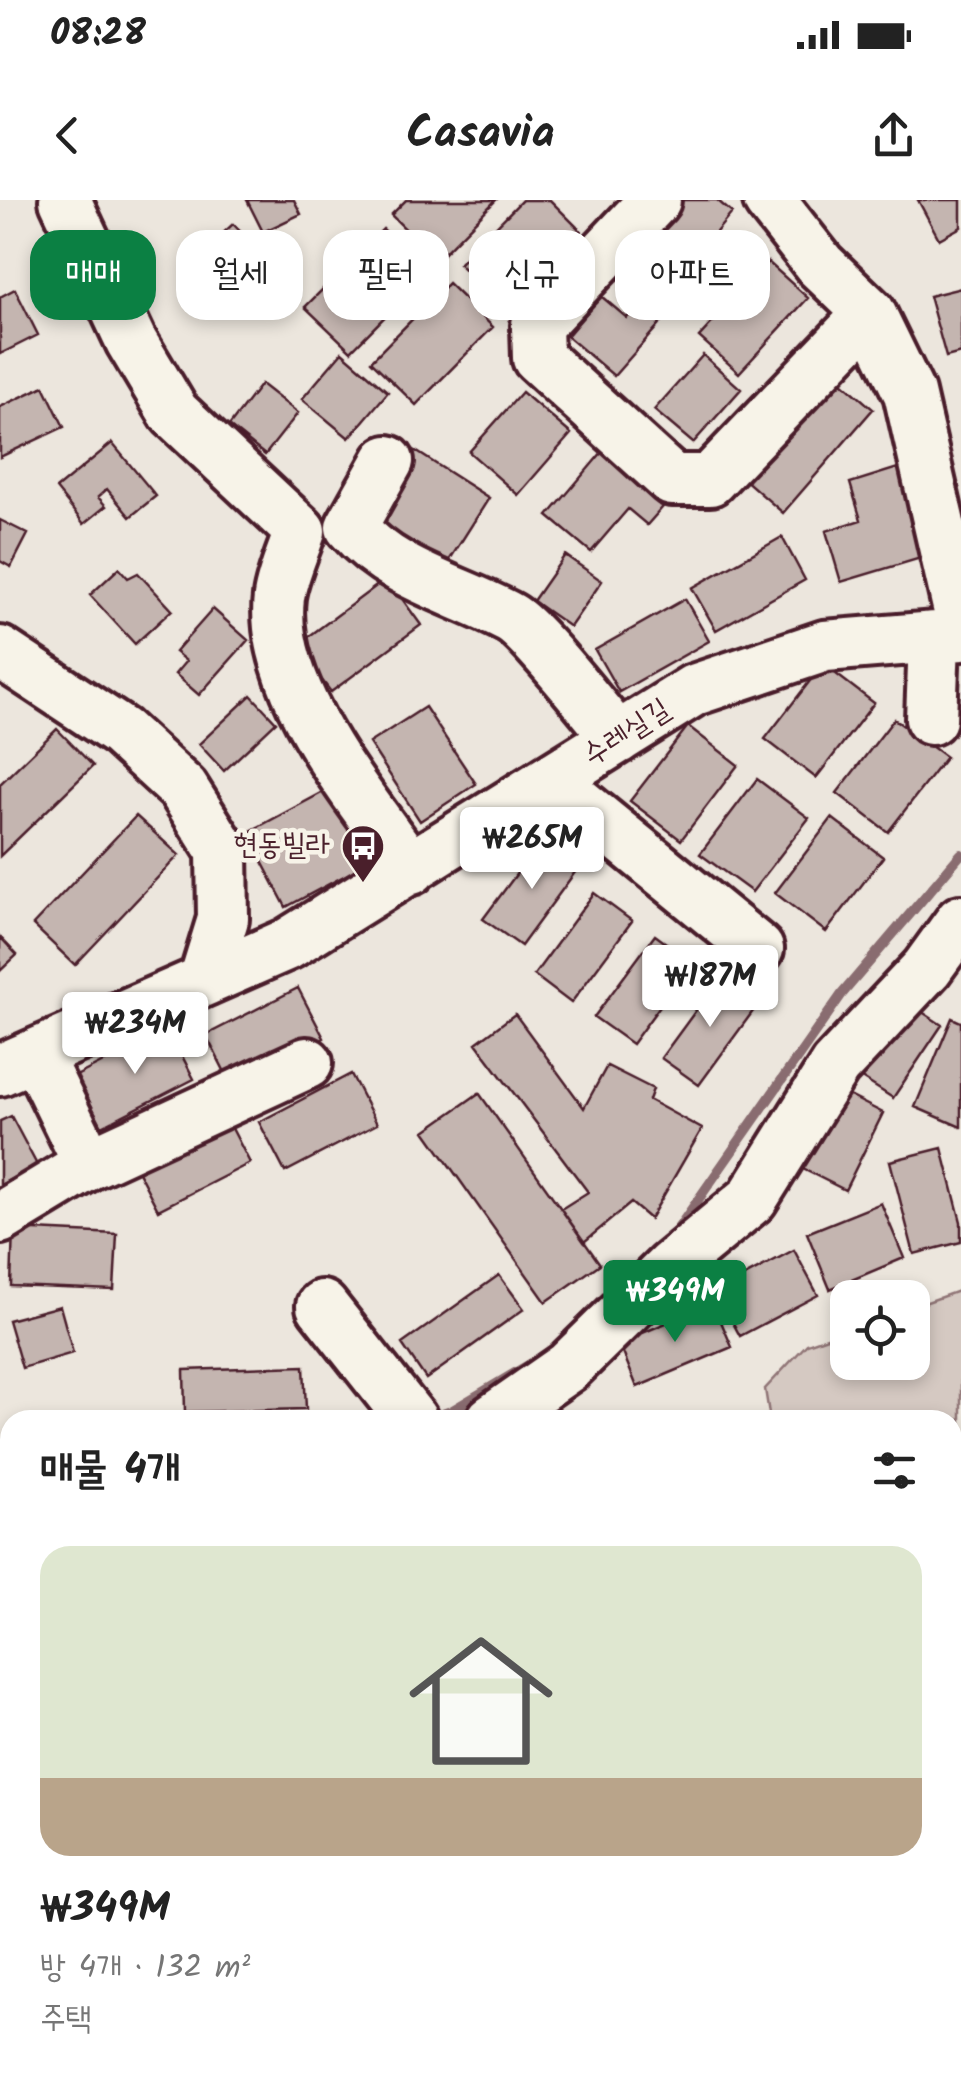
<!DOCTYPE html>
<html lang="ko">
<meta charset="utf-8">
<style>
:root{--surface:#fff;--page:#f6f6f6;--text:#222;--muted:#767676;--line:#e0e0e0;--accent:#0b8043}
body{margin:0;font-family:Kalam,"Poor Story",sans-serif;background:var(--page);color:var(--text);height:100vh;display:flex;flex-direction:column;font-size:38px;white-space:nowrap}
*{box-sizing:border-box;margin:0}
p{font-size:32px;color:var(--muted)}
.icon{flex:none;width:55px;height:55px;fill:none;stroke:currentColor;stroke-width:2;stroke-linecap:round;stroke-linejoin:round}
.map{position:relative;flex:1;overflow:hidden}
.side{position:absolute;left:0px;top:1210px;width:962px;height:672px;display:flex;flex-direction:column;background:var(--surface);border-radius:30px 30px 0 0;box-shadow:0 5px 15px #0003}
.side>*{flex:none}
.guide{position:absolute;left:30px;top:30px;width:902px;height:90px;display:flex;gap:20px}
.tools{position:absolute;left:830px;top:1080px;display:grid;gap:20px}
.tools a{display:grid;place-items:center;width:100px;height:100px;border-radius:20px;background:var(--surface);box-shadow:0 5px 15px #0003;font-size:50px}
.price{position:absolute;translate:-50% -85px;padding:0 22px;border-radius:10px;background:#fff;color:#222;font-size:32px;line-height:65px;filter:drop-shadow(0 2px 5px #0008)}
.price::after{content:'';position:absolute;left:50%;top:60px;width:30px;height:22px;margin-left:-15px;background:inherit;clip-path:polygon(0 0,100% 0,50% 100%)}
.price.current{background:var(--accent);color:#fff}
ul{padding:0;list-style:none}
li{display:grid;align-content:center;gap:20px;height:530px;padding:0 40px}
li+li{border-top:2px solid var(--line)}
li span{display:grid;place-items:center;height:310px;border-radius:30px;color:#555}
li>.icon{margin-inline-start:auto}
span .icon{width:180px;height:180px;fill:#fffc;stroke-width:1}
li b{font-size:42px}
h2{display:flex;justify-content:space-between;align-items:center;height:120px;padding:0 40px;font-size:42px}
.pill{padding:0 35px;border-radius:30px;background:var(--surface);box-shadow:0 5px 15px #0003;font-size:35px;line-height:90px}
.pill.current{background:var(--accent);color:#fff}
.status{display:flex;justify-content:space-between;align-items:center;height:70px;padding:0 50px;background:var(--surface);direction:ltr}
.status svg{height:28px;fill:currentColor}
header{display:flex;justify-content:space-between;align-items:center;height:130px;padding:0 40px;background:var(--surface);font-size:45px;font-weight:700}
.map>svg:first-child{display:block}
</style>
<div class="status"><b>08:28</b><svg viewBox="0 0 49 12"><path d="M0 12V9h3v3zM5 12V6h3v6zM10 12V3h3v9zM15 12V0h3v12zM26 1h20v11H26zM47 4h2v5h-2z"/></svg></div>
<header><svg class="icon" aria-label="back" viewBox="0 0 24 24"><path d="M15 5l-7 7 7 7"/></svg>Casavia<svg class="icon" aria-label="share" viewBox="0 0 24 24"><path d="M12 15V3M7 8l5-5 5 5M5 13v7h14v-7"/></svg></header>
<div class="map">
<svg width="961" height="1881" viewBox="0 0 961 1881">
<rect width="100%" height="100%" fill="#ece6dd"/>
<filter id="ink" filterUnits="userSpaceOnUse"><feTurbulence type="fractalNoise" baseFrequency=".01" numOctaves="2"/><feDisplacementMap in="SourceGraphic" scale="20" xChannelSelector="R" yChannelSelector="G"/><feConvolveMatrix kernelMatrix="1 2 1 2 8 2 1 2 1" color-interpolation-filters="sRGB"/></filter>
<g filter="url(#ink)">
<path fill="#d5c9c2" stroke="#907476" stroke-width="2.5" d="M961,1090V1408L953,1409L952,1220H770L765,1189L807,1144L847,1130L848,1162H912L913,1107Z
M953,1632L961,1634V1881H192L199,1872H952Z"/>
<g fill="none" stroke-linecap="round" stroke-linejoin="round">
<path stroke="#896c6f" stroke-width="10" d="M672,1037L842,794L961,654
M426,1220L451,1211L530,1164
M0,1308L10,1306"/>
</g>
<path fill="#c4b5b0" stroke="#4a1f2b" stroke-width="2.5" d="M247,0H294L301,14L263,32Z
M406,0H496L437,60L391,15Z
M522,0H550L581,31L504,108L459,64Z
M683,0H717L732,13L675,81L639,51Z
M918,0H961V27L939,39Z
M233,24L268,60L223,102L189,65Z
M383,29L428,73L351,151L305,107Z
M768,62L808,98L739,173L699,137Z
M448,83L493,127L416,205L371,161Z
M961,88V153L946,157L929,96Z
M15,89L38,135L0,154V97Z
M649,92L671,111L614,176L567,136L601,96L627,118Z
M342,152L388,192L349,238L302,199Z
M703,155L741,189L693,243L654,210Z
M834,175L873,209L783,313L744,279Z
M261,184L298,213L265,255L229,226Z
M44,186L64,227L0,257V207Z
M522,192L571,234L518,295L469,252Z
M614,238L677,291L647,325L628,309L591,352L548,316Z
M112,243L156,296L130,317L107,289L98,297L106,306L84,324L56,289Z
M411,248L489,298L442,372L363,323Z
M904,266L931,355L841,382L826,331L861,320L850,283Z
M0,320L28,334L11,367L0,361Z
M782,337L805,380L716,430L692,388Z
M565,355L602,381L570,427L533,401Z
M119,368L128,378L138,373L172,410L135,444L90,395Z
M387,378L421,425L331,492L296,446Z
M685,399L709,441L619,492L595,450Z
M213,409L248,440L199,495L175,474L186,461L175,452Z
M823,464L874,503L816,578L765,539Z
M251,495L276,522L224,571L199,544Z
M425,507L476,584L420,621L369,543Z
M894,519L946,557L888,632L837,593Z
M688,526L738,565L681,640L630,601Z
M57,529L93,566L0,656V584Z
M757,579L809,618L752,692L700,654Z
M331,588L370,662L286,707L247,633Z
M136,616L179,655L75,765L33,725Z
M832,618L883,657L826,732L775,693Z
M544,637L581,664L521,746L483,719Z
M594,693L632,721L571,803L534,775Z
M655,735L692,762L632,844L594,817Z
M0,737L17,755L0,771Z
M721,776L759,803L699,885L661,858Z
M298,788L324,838L232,886L206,835Z
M904,800L942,825L893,898L855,874Z
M515,814L584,908L607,866L653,889L649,900L702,929L650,1019L631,1003L584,1042L561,1009L588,992L476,843Z
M952,818L961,822V927L915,907Z
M168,829L194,879L102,926L76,876Z
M351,874L377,924L285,972L259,922Z
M836,889L883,913L845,990L797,966Z
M479,893L600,1064L546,1102L425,931Z
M224,913L250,963L158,1010L132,960Z
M11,916L37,965L0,985V921Z
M942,948L961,1022V1042L914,1054L890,961Z
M881,1003L904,1058L830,1089L807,1033Z
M13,1029L117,1034L114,1090L11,1086Z
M794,1050L818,1095L740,1136L716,1091Z
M499,1075L524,1109L426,1179L402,1144Z
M713,1103L732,1147L637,1187L619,1143Z
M60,1106L73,1153L22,1168L8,1120Z
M304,1166L306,1209L185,1212L184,1170Z
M10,1330V1395L0,1397V1332Z
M10,1586V1647L0,1648V1587Z
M0,1723L8,1778L0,1779Z
M0,1850H10L12,1881H0Z"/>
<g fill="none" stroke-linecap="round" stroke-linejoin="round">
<g stroke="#4a1f2b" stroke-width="58">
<path id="minor" d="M65,0L131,141L174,213L300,331C293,352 282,376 279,397C268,489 361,598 411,669
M655,0L537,125L538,158L672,280H710L870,113
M769,0L820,65L870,113L909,193L961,420
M388,261L351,327C393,376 456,389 510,418C532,430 597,514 618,538
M0,452L121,532L183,589L222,651L223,719L204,781
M931,519L934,440
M552,581L758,749
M0,870L288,744L694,490L825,446L961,435
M89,964L307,863
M0,1018L89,964L36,855
M322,1106L412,1220
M492,1220L568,1167L670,1067L752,999L835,866L927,768L961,721
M0,1473L10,1472
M0,1692H10"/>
</g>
<use href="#minor" stroke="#f7f3e8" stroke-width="50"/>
</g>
</g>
<defs>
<g id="bus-pin" transform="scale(2.25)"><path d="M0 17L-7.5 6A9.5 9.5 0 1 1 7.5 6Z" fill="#4a1f2b" stroke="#f7f3e8"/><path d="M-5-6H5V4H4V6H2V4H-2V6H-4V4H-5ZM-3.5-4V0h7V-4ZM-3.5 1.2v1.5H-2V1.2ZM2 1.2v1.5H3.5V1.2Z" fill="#fff"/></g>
</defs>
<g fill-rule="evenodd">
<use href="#bus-pin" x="363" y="646"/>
</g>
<g text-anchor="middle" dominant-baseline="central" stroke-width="9" stroke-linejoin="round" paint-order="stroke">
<g font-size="30" fill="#4a1f2b" stroke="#f7f3e8">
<text transform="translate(627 533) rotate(-33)">수레실길</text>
</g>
<g font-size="30" fill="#4a1f2b" stroke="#f7f3e8" text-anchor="end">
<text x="330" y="646">현동빌라</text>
</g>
</g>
</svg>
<div class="tools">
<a><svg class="icon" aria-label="locate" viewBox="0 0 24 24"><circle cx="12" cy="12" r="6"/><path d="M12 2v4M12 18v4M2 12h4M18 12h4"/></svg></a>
</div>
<b class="price" style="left:532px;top:692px">₩265M</b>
<b class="price" style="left:710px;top:830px">₩187M</b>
<b class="price" style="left:135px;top:877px">₩234M</b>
<b class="price current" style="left:675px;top:1145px">₩349M</b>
<div class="guide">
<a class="pill current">매매</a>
<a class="pill">월세</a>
<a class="pill">필터</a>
<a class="pill">신규</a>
<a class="pill">아파트</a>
</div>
<section class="side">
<h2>매물 4개<svg class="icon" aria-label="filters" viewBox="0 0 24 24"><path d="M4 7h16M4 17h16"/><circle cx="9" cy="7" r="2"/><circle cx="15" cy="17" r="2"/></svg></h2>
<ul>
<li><span style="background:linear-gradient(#dfe7d0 75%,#b9a48a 0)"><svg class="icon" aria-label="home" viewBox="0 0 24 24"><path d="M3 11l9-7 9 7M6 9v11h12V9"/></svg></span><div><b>₩349M</b><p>방 4개 · 132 m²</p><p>주택</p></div></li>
</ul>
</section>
</div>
